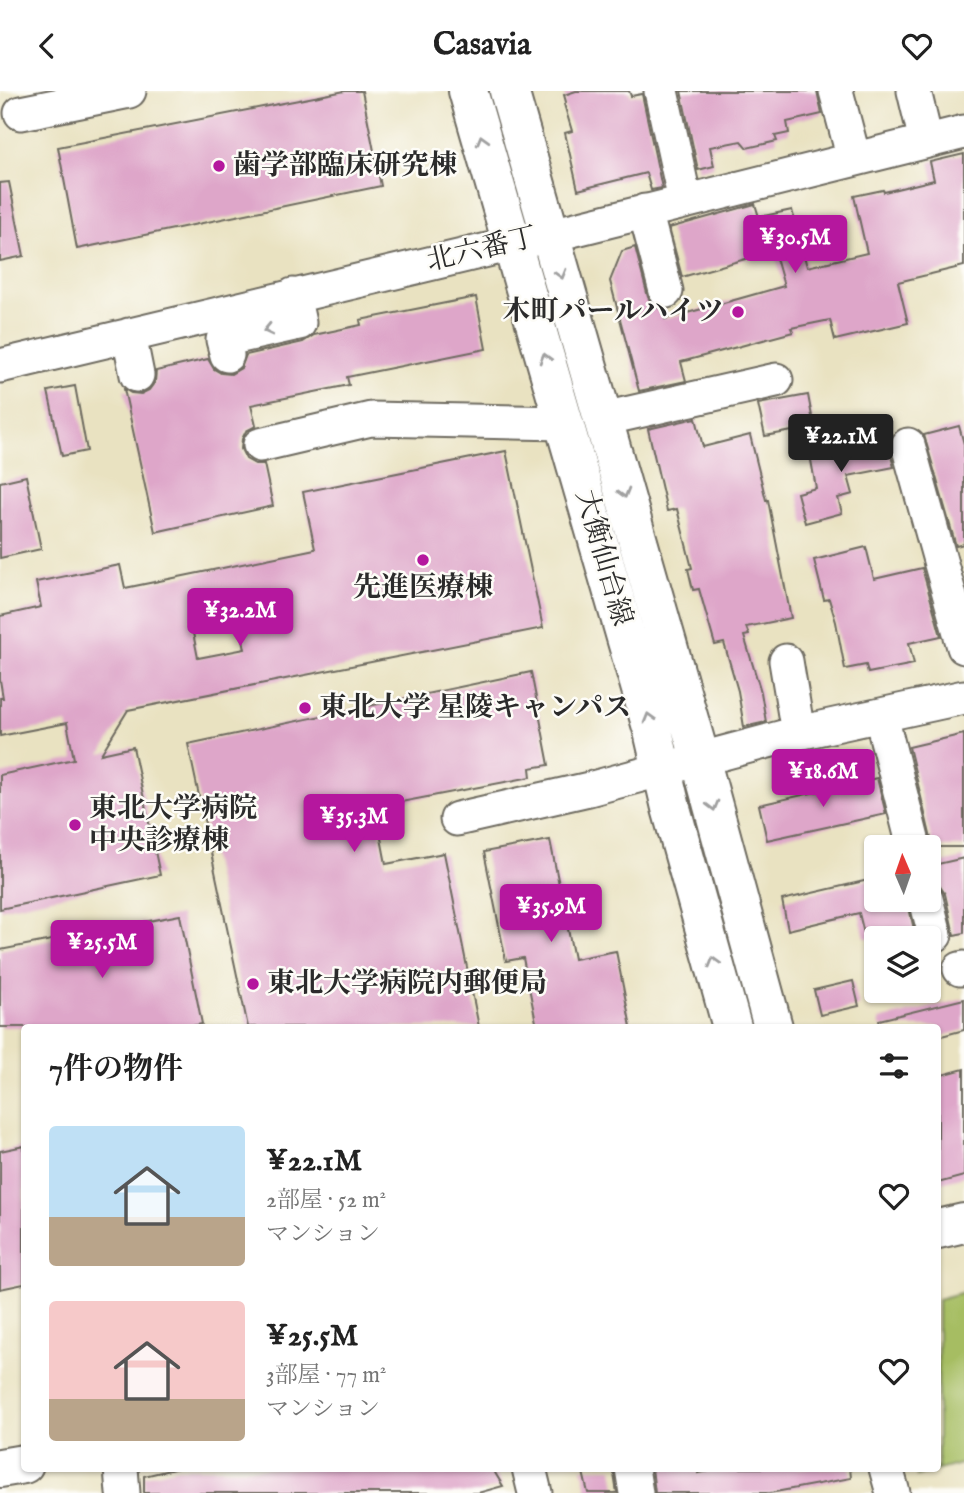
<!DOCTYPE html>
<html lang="ja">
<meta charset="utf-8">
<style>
:root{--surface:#fff;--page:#f6f6f6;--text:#222;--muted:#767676;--accent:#b5179e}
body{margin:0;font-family:"IM FELL English","Noto Serif JP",serif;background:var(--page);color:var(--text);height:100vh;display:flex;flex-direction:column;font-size:26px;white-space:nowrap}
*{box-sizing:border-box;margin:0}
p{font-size:23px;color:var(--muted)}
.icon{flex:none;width:38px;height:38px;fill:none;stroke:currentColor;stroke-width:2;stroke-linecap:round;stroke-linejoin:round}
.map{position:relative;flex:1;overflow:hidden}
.panel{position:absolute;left:21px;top:933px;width:920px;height:448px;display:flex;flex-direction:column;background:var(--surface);border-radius:7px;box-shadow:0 2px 5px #0004}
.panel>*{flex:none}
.needle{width:46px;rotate:358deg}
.fabs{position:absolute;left:864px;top:744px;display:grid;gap:14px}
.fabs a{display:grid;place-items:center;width:77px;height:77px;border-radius:7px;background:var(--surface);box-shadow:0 2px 5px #0004;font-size:35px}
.price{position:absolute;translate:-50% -60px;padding:0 16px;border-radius:7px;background:var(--accent);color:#fff;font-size:23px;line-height:46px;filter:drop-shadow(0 2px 4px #0008)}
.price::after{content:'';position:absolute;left:50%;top:42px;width:21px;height:16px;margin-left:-10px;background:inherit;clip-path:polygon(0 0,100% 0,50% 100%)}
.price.current{background:#222;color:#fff}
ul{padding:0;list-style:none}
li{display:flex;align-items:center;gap:21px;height:175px;padding:0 28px}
li span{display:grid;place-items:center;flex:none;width:196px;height:140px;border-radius:7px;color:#555}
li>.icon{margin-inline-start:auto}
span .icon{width:84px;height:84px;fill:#fffc;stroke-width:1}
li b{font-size:30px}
h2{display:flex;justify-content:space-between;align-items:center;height:84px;padding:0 28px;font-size:30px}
header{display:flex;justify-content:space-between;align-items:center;height:91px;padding:0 28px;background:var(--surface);font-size:32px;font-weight:700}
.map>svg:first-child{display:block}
</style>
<header><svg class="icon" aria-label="back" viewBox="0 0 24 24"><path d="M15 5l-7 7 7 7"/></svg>Casavia<svg class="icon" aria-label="heart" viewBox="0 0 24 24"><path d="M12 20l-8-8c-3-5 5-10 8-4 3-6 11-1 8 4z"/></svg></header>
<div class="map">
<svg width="964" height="1402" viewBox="0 0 964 1402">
<rect width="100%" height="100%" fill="#fdfcf7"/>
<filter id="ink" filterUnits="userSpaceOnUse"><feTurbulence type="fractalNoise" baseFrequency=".0143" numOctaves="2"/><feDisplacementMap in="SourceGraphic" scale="14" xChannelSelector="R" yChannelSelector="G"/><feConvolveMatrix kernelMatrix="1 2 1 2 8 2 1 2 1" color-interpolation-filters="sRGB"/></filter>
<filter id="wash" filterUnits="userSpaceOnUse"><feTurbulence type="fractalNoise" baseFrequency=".00686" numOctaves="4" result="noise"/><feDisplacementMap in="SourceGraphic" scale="28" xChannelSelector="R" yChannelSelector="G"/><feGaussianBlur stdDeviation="1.57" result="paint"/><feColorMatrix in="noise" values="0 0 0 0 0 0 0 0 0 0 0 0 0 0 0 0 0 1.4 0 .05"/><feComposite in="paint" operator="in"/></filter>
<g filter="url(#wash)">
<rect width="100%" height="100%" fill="#e9e2c1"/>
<path fill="#a6bd62" stroke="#687446" stroke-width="2" d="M964,1201V1372L917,1385L915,1377H938V1208Z"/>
<g id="blocks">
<path fill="#dea6c9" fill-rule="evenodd" d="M345,0H362L381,95L77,158L58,56Z
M576,0H629L631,5L642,3L662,97L651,99L646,82L578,99L565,42L572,40L564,13L566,11L564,4Z
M681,0H817L822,23L787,31L789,42L775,45L777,50L747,57L741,50L710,56L714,75L698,79Z
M964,63V175L898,191L908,232L835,249L830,229L791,237L793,241L681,271L686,290L639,300L610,190L622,160L635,156L648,206L653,214L663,219L665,228L713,215L784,195L774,160L682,186L669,137L755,113L759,126L792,119L807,176L867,162L854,105L883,99L884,101L934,89L930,71Z
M9,91L24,165L0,170V92Z
M476,206L486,258L347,286L349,294L251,314L256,335L246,340L242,348L241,358L246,368L255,373H264L273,415L155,441L124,298L131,302L141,303L149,299L155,291L156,280L208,268L214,278L221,282L231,283L241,277L246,264L303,251L314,244L361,234L360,229Z
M75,295L87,360L62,365L48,300Z
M808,304L814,336L765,345L758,313Z
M696,327L703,356L750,344L766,409H768L791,527L746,536L749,544L744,545L761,601L766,631L744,636L738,600L724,552L715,554L699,498L693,499L688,478L692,477L677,418L667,420L648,338Z
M959,335L964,353V453L956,455L924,344Z
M891,344L889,358L894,376L848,385L853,403L838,407L842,422L805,432L797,402L816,397L809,358Z
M506,360L543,537L128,619L101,663L133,656L160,784L0,818V684L74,668L67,632L0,645V607H3L0,589V525L41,516L36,491L120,474L125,497L315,458L303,401ZM237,518L245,558L198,567L190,527Z
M26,385L41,458L0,467V391Z
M866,456L874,488L922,477L941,545L909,552L914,573L868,582L866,574L845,578L836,531L829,508L824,509L814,469Z
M531,581L549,674L530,677L531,686L375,716L386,773L444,762L479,936H248L188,653Z
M964,643V756H933L909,656Z
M877,687L886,723L767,749L759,714Z
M550,749L574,868L616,860L631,936H537L523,867L506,870L484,761Z
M964,767V842L954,844L945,803L939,794L929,789V775Z
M877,787V808H907L916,847H865L859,822L788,839L782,809Z
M180,824L202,933L187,936H0V859Z
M853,890L859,915L820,924L814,899Z
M964,908V939L938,946V936H880L879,929Z
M964,978V1085L938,1092V985Z
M24,1055V1193L0,1198V1060Z
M178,1377H492L503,1395L478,1402H144V1385Z
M582,1377H613L617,1402H588Z
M652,1377H697L698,1382L726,1377H850L851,1387L770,1402H655Z"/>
</g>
</g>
<g filter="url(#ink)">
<use href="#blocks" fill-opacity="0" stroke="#6e6b60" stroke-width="2"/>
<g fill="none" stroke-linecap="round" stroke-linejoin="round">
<g stroke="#6e6b60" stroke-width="37">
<path id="minor" d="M661,0L685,110
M836,0L854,68
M914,0L926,50
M21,22L129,0
M645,120L666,200
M129,244L137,284
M227,264L223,249L299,232L293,204
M0,275L580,137L964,41
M603,328L776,289
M260,354L371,328L564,332
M908,354L964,556
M786,570L798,642
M881,625L914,756
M457,728L589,698L798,642L964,606
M926,808L935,844
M960,878L964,877
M121,1377L123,1402
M529,1377L535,1402
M632,1377L636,1402
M886,1377L893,1402"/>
</g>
<g stroke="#6e6b60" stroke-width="42">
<path id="major" d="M468,0L653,640L671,717L732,936
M509,0L700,667L773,936
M938,1138L964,1132
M0,1377L24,1373"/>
</g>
<use href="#minor" stroke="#fff" stroke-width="33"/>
<use href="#major" stroke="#fff" stroke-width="38"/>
</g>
<defs><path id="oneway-chevron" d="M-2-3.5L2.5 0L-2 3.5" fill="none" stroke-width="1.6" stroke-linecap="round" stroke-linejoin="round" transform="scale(1.75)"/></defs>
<g stroke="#a0a0a0">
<use href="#oneway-chevron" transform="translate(482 49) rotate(-106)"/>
<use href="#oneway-chevron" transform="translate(561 183) rotate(74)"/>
<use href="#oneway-chevron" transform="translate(268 239) rotate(167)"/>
<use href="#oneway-chevron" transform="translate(545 267) rotate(-106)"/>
<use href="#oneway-chevron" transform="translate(624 402) rotate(74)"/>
<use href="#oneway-chevron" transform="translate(649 627) rotate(-106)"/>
<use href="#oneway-chevron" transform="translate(713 715) rotate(75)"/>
<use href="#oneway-chevron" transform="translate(714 871) rotate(-106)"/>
</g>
</g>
<g fill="#b5179e" stroke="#fdfcf7" stroke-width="2.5">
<circle cx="219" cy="75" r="7"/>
<circle cx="738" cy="221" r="7"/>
<circle cx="423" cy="469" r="7"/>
<circle cx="305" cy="617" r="7"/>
<circle cx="75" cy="734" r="7"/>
<circle cx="253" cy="893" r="7"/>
</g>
<g text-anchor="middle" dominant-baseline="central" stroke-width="5" stroke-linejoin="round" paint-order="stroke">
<g font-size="28" font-weight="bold" fill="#2b2b2b" stroke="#fdfcf7" text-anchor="start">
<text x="233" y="75">歯学部臨床研究棟</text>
<text x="724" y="221" text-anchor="end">木町パールハイツ</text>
<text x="423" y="497" text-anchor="middle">先進医療棟</text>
<text x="319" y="617">東北大学 星陵キャンパス</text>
<text x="89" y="718">東北大学病院<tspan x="89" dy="32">中央診療棟</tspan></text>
<text x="267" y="893">東北大学病院内郵便局</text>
</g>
<g font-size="28" fill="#2b2b2b" stroke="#fdfcf7">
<text transform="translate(482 159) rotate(-13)">北六番丁</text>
<text transform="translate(603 467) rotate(74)">大衡仙台線</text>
</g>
</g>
</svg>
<div class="fabs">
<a><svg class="needle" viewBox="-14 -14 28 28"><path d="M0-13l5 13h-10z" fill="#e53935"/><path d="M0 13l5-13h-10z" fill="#767676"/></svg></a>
<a><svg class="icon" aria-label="layers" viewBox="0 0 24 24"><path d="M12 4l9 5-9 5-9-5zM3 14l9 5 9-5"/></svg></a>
</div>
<b class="price" style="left:795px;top:184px">¥30.5M</b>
<b class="price current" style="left:841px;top:383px">¥22.1M</b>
<b class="price" style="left:240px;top:557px">¥32.2M</b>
<b class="price" style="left:823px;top:718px">¥18.6M</b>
<b class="price" style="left:354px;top:763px">¥35.3M</b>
<b class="price" style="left:551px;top:853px">¥35.9M</b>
<b class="price" style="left:102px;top:889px">¥25.5M</b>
<section class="panel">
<h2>7件の物件<svg class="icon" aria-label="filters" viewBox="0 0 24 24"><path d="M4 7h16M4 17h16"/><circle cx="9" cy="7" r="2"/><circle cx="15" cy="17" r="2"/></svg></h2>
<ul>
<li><span style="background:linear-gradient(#bfe0f5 65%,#b9a48a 0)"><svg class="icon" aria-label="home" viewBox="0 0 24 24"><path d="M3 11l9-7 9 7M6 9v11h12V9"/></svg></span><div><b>¥22.1M</b><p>2部屋 · 52 m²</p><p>マンション</p></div><svg class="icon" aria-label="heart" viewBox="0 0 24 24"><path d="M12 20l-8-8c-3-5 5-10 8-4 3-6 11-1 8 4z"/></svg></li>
<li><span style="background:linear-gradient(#f6c9c9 70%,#b9a48a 0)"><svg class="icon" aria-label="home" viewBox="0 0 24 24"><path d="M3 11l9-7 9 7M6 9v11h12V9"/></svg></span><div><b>¥25.5M</b><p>3部屋 · 77 m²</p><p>マンション</p></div><svg class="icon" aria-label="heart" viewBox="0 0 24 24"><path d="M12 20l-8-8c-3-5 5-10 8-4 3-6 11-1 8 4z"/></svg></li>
</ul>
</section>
</div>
